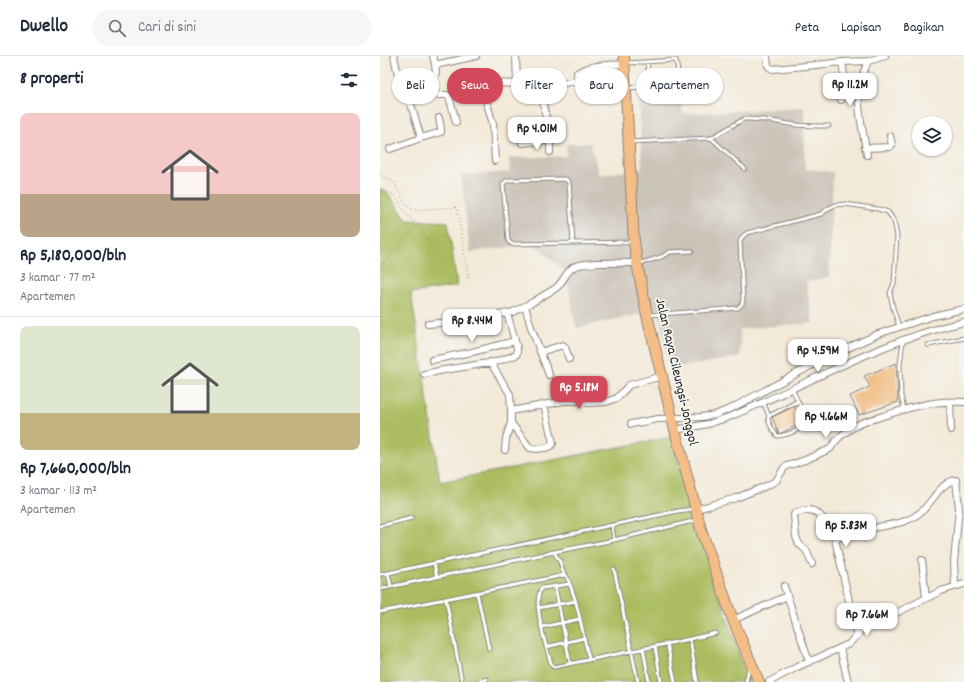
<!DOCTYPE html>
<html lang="id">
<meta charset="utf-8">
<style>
:root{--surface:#fff;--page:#f6f6f7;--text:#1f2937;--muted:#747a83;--line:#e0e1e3;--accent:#d1495b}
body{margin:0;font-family:Dekko,sans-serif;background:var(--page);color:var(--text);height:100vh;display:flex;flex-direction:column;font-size:15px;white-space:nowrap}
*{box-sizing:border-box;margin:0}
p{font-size:13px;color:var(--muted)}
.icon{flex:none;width:22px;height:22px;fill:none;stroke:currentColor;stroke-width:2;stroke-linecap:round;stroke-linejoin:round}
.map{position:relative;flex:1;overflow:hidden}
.side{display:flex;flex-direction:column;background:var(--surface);width:380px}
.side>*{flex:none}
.guide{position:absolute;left:12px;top:12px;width:380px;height:36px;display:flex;gap:8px}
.fabs{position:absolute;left:532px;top:60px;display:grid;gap:8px}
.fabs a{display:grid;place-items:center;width:40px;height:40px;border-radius:50%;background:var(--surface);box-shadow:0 1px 3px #0004;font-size:20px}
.price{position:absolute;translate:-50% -34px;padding:0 9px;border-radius:8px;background:#fff;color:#222;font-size:13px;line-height:26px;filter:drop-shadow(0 1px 2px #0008)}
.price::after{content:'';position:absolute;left:50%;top:24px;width:12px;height:9px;margin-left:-6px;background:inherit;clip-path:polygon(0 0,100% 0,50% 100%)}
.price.current{background:var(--accent);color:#fff}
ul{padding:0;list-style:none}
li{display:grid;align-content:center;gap:8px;height:212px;padding:0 20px}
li+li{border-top:1px solid var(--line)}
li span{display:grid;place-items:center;height:124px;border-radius:8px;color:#555}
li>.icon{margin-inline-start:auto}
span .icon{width:72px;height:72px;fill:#fffc;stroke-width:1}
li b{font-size:17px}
h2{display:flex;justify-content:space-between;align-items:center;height:48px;padding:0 20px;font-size:17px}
.chip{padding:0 14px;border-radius:18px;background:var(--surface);box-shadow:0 1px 3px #0004;font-size:14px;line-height:36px}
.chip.current{background:var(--accent);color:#fff}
header{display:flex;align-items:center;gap:24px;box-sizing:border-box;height:56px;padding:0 20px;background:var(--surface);border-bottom:1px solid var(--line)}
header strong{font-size:19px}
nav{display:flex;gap:22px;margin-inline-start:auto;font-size:14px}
.search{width:280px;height:36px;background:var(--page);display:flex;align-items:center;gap:10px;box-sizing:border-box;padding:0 14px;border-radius:22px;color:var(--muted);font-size:15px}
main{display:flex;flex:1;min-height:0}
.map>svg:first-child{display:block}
</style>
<header>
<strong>Dwello</strong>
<div class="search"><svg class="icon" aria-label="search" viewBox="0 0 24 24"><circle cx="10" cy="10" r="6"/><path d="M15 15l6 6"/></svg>Cari di sini</div>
<nav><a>Peta</a><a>Lapisan</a><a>Bagikan</a></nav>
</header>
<main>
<section class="side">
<h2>8 properti<svg class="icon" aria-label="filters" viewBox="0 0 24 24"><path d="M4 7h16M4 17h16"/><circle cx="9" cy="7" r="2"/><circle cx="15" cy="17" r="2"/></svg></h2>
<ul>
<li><span style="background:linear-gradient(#f6c9c9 65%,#b9a48a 0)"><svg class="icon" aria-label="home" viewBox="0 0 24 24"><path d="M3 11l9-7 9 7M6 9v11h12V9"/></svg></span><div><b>Rp 5,180,000/bln</b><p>3 kamar · 77 m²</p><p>Apartemen</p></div></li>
<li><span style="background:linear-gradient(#dfe7d0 70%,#c2b280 0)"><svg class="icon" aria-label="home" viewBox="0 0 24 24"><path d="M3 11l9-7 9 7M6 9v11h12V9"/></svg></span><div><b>Rp 7,660,000/bln</b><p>3 kamar · 113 m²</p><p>Apartemen</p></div></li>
</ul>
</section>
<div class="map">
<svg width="584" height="626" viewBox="0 0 584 626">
<rect width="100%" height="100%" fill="#f6f6f2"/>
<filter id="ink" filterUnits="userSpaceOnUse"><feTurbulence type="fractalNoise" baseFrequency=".025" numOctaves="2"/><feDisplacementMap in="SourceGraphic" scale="8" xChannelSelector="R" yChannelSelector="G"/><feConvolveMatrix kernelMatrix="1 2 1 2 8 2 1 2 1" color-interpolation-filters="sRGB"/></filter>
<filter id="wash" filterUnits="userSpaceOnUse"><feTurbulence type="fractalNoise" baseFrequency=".012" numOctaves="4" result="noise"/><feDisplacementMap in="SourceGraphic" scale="16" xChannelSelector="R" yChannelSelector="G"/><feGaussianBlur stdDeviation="0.9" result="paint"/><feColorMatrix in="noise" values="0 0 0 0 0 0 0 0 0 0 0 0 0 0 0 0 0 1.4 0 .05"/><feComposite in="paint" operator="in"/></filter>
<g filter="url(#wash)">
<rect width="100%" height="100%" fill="#f3e9d7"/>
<path fill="#cac3b8" d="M259,39L300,42L303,58L424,51L425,113L453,116L449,221L426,226L433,267L360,273V301L290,313L279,254L196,272L186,216L154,188L90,196L81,119L130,116L129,102L187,100L186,88L210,87L219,119L262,113Z"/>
<path fill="#abbd60" stroke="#646c3e" d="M0,133L6,135L27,164L68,166L77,230L31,237L60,426L291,381L306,434L362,608L371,626H0Z"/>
<g id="blocks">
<path fill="#f1b674" d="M516,307L518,346L479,359L470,340L490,331L484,320Z
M415,350L423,366L399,378L392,361Z"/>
</g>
</g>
<g filter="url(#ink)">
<use href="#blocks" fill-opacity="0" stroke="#88827a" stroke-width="1"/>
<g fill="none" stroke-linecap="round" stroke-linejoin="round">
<g stroke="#88827a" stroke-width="5">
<path id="lane" d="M267,6L270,31
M247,7L296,4L300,29L248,32
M331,82L365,113
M250,86L331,82L364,63C382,62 399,67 417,69C428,70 438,70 449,70
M193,187L132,188L130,187L128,184L123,128L125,126L128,124L186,123L189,127L193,187L253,186
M259,207L265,206L281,201L290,196L312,195
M269,259L358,252L362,248L363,244L360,185L362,181L367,177L441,158L449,152L455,149L465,148L498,153L508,156L514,165L517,180L514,227L510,237L513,252L519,270
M523,285L520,308L521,340L524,353
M548,289L584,282
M383,346L389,360L388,362C388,368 393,374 397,380C405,380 421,374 426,367V362L412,333
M389,360L418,345
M0,470L32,462
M232,470L234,484
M174,496L180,506L184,519
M54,507L57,521
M234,513L258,626
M8,517L11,531
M0,518L8,517L298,455L313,453
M190,528L162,532C151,542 167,595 172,610L174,611L310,583L336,577
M175,530L190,607
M0,533L174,496L234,484L317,464
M97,537L109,593
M66,543L82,626
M158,552L196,545
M0,556L185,519H186C198,545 202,575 209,603
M162,571L200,563
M310,583L317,626
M287,587L295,626
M275,590L281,626
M166,591L204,582
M263,592L269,626
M96,626L107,623
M366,626L369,612"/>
</g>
<g stroke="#88827a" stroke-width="8">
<path id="street" d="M136,0L137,28
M387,0L388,9L389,11L393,13L436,9L462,6L488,5L505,0
M55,9L96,0
M51,30L54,36L58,39H68L69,40L82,38L116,27L137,28L157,34L161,35L173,29L196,25L197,22V17C209,8 230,9 245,8
M102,31L113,68L115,105
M27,35L51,30C52,26 54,24 55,21C57,14 55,7 53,0
M161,35L170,84V96
M69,40L76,66
M461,44V39L465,25L462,6
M41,82L61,76V73L59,62
M142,87L170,84
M485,92L510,91L512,89L510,80
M10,93L41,82L27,35L21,27L18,19L14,0
M487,99C484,80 477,54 479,35C480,24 484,15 488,5
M145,250L151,271L169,319
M48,268L92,264L133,256L153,246L176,232C183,226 185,218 192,212C201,205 243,207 257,207
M160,296L183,289L185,291L189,303
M52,304L92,296L135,285
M110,306L130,338L131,355
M44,318L64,314L115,306L136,299L137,297V292L127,257
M570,346L571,374
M131,367L150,392C157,393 167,393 172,389L173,387L164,349
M251,368L278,363L321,361L335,359L352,352L440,305L498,278L553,260L584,253
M295,374L328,368L349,361C427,329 501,284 584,266
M125,394L126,382L131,367V355L184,345H201L208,347L226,346L237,342L249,329L282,320
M315,453L328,450L356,442L386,430L396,425L404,412L407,410L425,404L450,393C452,391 453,388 455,386C459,381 464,377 469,374C480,366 490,364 503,360C529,352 556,343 584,346
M455,483C467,480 478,476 490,473C511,467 524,470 542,455C552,446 562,425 576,424L579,452L574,506L575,530
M542,504L546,542
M432,508L426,494L419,488L416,481L414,459L415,457C419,456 424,454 428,454C442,454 450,473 455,483L477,580
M404,530L429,606
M353,564L407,540
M460,592L468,626
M389,626L417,611L469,588L481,574L486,571L506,562L561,535L584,528"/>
</g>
<g stroke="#88827a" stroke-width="12">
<path id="primary" d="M244,0L254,186L257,207L267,259L295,374L322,477L353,564L379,626"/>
</g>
<path stroke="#88827a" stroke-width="1" stroke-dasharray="1 3" stroke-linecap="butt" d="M0,119L14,126L24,145L30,152L36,154L74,151L77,152L89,225
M0,133L14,139L28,160L38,170L63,205
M0,211L37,170"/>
<use href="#lane" stroke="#fff" stroke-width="3"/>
<use href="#street" stroke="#fff" stroke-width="6"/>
<use href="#primary" stroke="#f6be87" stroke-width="10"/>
</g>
</g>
<g text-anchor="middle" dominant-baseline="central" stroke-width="3.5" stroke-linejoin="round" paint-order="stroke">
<g font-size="14" fill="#1c1c1c" stroke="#f6f6f2">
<text transform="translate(296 316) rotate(77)">Jalan Raya Cileungsi-Jonggol</text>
</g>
</g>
</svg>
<div class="fabs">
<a><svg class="icon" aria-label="layers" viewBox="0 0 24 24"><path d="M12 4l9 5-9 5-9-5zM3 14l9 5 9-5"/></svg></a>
</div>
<b class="price" style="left:470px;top:51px">Rp 11.2M</b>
<b class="price" style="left:157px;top:95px">Rp 4.01M</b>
<b class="price" style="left:92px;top:287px">Rp 8.44M</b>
<b class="price" style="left:438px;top:317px">Rp 4.59M</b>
<b class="price current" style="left:199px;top:354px">Rp 5.18M</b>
<b class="price" style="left:446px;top:383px">Rp 4.66M</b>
<b class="price" style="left:466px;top:492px">Rp 5.83M</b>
<b class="price" style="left:487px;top:581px">Rp 7.66M</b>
<div class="guide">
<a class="chip">Beli</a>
<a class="chip current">Sewa</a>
<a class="chip">Filter</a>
<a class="chip">Baru</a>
<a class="chip">Apartemen</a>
</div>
</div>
</main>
